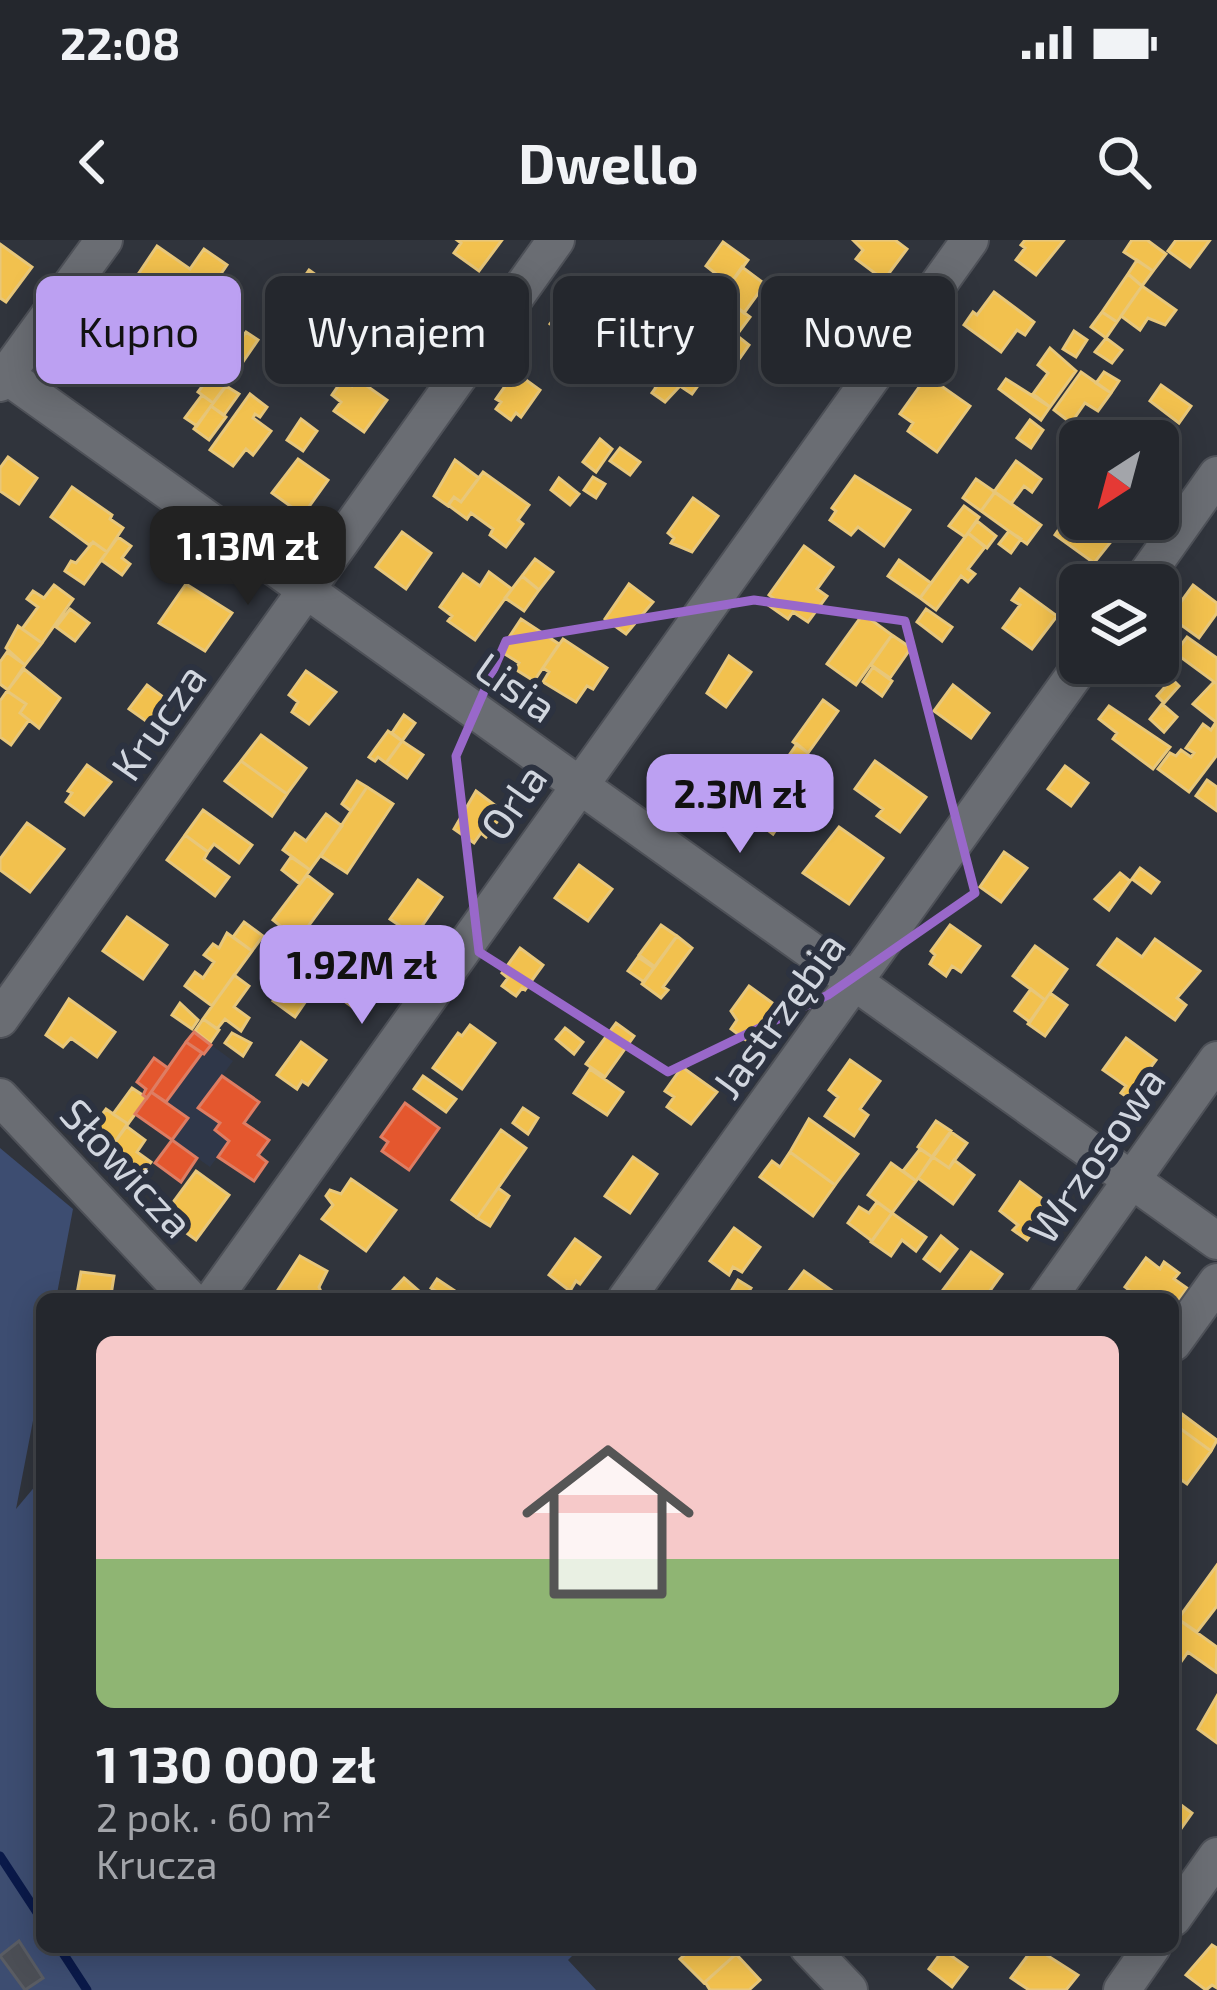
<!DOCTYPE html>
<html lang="pl">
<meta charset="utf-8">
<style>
:root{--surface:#24272d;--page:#2c2f35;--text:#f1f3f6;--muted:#a3a5aa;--line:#414449;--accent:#bca0f2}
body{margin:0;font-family:"Exo 2",sans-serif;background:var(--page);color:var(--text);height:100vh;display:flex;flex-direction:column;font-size:45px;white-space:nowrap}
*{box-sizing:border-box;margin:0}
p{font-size:39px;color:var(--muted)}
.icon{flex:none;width:66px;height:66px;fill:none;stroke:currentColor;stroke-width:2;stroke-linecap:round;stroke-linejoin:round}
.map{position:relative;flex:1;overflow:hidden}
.sheet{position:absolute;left:36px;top:1053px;width:1143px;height:660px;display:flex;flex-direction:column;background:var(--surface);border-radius:18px;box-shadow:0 6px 30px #0003,0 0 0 3px var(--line)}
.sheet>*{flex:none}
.hud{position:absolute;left:36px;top:36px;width:1146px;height:108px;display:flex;gap:24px}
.needle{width:78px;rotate:216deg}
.fabs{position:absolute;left:1059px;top:180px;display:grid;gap:24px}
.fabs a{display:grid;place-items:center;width:120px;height:120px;border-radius:18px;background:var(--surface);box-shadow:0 6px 30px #0003,0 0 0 3px var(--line);font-size:60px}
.price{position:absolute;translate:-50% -102px;padding:0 27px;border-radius:24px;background:var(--accent);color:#111;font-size:39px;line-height:78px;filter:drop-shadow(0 3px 6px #0008)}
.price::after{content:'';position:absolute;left:50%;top:72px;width:36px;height:27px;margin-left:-18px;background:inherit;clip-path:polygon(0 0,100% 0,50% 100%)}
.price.on{background:#222;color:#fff}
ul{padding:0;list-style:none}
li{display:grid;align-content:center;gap:24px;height:636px;padding:0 60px}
li span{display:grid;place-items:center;height:372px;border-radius:18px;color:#555}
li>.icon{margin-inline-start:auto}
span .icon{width:216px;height:216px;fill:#fffc;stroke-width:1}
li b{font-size:51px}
.chip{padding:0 42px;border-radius:18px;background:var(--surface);box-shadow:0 6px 30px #0003,0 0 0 3px var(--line);font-size:42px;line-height:108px}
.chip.on{background:var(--accent);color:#111}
.status{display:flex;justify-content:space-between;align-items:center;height:84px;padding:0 60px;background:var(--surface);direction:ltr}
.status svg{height:33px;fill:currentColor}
header{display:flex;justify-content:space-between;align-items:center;height:156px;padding:0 60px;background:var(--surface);font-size:54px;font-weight:700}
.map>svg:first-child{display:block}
</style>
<div class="status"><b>22:08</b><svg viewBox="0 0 49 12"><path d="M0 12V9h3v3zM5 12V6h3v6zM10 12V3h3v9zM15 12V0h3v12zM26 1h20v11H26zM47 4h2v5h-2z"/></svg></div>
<header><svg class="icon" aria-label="back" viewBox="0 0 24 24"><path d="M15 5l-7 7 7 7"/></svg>Dwello<svg class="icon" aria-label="search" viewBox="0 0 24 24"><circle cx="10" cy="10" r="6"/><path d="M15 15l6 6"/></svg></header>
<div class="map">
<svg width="1217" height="1750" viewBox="0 0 1217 1750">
<rect width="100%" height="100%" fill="#30343c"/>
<path fill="#2f3749" d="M194,792L233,821L199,867L220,883L215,890L229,901L210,927L172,900L187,877L151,852Z"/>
<path fill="#3d4d71" d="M0,908L73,969L56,1059H42V1134L16,1269L42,1238V1707H581L568,1720L596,1750H0Z"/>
<path fill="#f2c14e" stroke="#e8c77a" stroke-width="3" d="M457,0H502L479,31L454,13L461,3Z
M895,0L907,9L884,40L856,19L863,10L853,0Z
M1025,0H1064L1036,35L1016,20L1025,8L1021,5Z
M1132,0H1147L1166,14L1153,31L1124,12Z
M1176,0H1210L1190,27L1168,11Z
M723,2L748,20L720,58L705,47L715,33L706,26Z
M0,4L32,27L6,62L0,58Z
M157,6L190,29L204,9L227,25L199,66L211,74L201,89L156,59L160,53L137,36Z
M1137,20L1153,31L1142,46L1128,34Z
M742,27L765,44L744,73L722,56Z
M309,30L351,60L359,49L366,54L355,69L350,66L342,77L298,46Z
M1128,34L1142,46L1117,82L1102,72Z
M601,43L626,62L599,100L585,90L576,102L550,84L578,46L592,56Z
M1142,46L1176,70L1165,85L1148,78L1140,90L1121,76Z
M994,52L1034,82L1025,95L1017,90L1001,112L964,85L973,72L977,75Z
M722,56L750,77L736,96L708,75Z
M417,63L441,80L414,116L394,102L405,92L399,88Z
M816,72L846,94L816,136L793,119L799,109L792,104Z
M1102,72L1117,82L1106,98L1091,87Z
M107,83L134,103L116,129L106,123L101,131L88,123L94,113L88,109Z
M726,87L749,105L740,118L731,112L727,118L715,111L720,104L716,101Z
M276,90L297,106L287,120L265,104Z
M1074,91L1087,100L1076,117L1063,109Z
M208,92L236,106L246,92L258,100L236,132L199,105Z
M1106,98L1122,110L1112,123L1095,112Z
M201,107L221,121L210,136L190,122Z
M1050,108L1076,131L1050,167L1033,154L1048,133L1038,125Z
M663,112L675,120L656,147L653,145L656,140L648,133Z
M680,114L707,133L692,154L680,146L665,162L652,153Z
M221,121L236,132L213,163L198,152Z
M515,132L540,150L521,177L516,173L511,180L496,169L501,162L496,159Z
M1081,132L1111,153L1098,171L1085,163L1071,183L1054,170Z
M1104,132L1119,141L1111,153L1096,143Z
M927,136L970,166L937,212L908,191L913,183L900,174Z
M343,139L352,146L357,139L387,160L364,192L334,171L341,162L332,155Z
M1006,139L1050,167L1041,180L999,149Z
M1161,145L1191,166L1179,183L1150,161Z
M226,146L239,154L224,175L211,166Z
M250,154L267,167L260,177L255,174L253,178L271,191L253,215L246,209L233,226L210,210Z
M202,155L213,163L197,186L185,178Z
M211,166L226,177L209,200L194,189Z
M301,179L317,191L303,211L287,200Z
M1030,180L1043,190L1031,208L1017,198Z
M1143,189L1173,211L1158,233V201H1134Z
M600,199L612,209L596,232L583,222Z
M620,208L640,222L630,235L610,221Z
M8,217L37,238L19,264L0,251V228Z
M298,219L328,240L303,275L272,253Z
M455,220L479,238L461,262L454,257L448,266L434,256Z
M1016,221L1041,239L1032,252L1024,246L1011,264L994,252Z
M483,232L529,265L518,280L523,284L506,307L490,295L493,289L471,273L467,279L448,265L454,257L461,262Z
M855,236L910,270L884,306L858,287L851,295L830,280L836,271L832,268Z
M593,237L605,244L596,258L584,250Z
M559,238L579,254L570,265L551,250Z
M976,239L995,252L981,271L963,258Z
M72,247L112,275L110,279L123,288L107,312L93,302L89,305L51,277Z
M1080,247V279H1129L1094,323L1055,295L1070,273L1065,269Z
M995,252L1041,285L1027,304L981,271Z
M693,258L718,276L692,312L671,303L674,298L668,293Z
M964,266L979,277L965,297L949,286Z
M977,281L996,296L987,308L968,293Z
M1009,291L1021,299L1011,313L999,304Z
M402,292L431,313L406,349L376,327Z
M968,293L985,307L968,329L975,334L968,342L961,336L936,370L920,358Z
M118,297L131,306L122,318L130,324L122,335L101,320Z
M93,302L107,312L84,344L65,331L71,321L76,323Z
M804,306L833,327L817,349L827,356L808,382L793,372L788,379L768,365L773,358L769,355Z
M535,319L553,332L539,350L522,336Z
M899,320L931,343L920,358L888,336Z
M489,332L512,349L475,400L448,381L452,376L440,367L463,334L480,346Z
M522,336L539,350L524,371L505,358Z
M186,344L232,373L205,411L159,383Z
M629,344L653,362L626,394L605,379Z
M54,345L73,359L42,403L22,389L38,367L27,359L33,351L44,358Z
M1193,345L1217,363V373L1199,398L1170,377Z
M1020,349L1057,376L1032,409L1003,388L1020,365L1012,360Z
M70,369L89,383L75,401L56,387Z
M926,369L952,387L942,401L917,382Z
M863,374L892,395L856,445L827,424Z
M521,379L559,404L534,441L515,429L519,423L500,411Z
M18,386L42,403L25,425L6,408Z
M892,395L911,408L890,438L871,425Z
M1187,397L1217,418V444L1175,413Z
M563,399L607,428L593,449L587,446L576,462L543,442L549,432L543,428Z
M7,412L25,425L8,450L0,444V422Z
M729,416L751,432L726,467L707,453Z
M873,427L892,441L882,456L863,442Z
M24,429L60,458L39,488L20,473L26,464L7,451Z
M306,431L336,452L309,484L292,472L298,462L289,455Z
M1172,439L1179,446L1164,463L1157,456Z
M1214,442L1217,444V515L1189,552L1158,529L1170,513L1176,516L1181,510L1191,517L1194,513L1186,508L1203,484L1211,490L1216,482L1193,464Z
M147,445L170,462L153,486L129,469Z
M953,445L989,473L971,498L934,471Z
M7,451L26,464L20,473L29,480L11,505L0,497V461Z
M823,460L838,471L808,513L793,502Z
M1162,464L1177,477L1164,492L1150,479Z
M1109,466L1170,507L1153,529L1113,499L1117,493L1099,479Z
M404,475L415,483L402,501L392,493Z
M388,491L402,501L386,523L378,517L375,521L369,517Z
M261,495L306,528L287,554L241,521Z
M402,501L423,515L407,538L386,523Z
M797,504L808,513L794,532L783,524Z
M804,518L819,529L809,543L794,532Z
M241,521L287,554L272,576L225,541Z
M875,521L926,557L900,592L877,576L883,569L855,549Z
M87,525L111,542L84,575L66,562L72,553L68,551Z
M1065,526L1088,543L1071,566L1048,549Z
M794,532L808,542L773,594L758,583Z
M769,533L785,545L756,586L739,574L747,564L737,557L749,541L759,548Z
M1207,540L1217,547V571L1196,556Z
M357,541L367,547L351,571L342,564Z
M367,547L393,564L347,633L321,616Z
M476,551L504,572L486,597L481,593L474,603L454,589Z
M203,570L252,605L239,623L214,604L208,612L185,595Z
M326,574L342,586L310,630L283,610L295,593L306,601Z
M27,583L64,609L30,652L0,630V619Z
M839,587L883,618L849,664L803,633Z
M185,595L208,612L204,619L229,637L215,656L167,620Z
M1004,612L1027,628L1001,662L980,647Z
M291,617L310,630L300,644L282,630Z
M579,625L612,649L588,681L555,658Z
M1140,628L1159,642L1151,653L1132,639Z
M1120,633L1130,641L1109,670L1095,659Z
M307,635L332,654L298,700L273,680Z
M418,640L442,657L415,696L390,679Z
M127,677L167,705L143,739L103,711Z
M244,682L263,696L252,711L233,697Z
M661,685L677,696L655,727L639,715Z
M950,685L980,706L961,732L952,726L946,736L930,724L935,715L931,711Z
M227,693L252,711L212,766L185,746L195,732L203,738L214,722L204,715L213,704L219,708Z
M346,695L368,710L360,722L385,739L366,765L359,760L354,768L336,755L341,747L320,732Z
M677,696L692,708L663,747L668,750L661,758L642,744Z
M1117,699L1142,717L1155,699L1200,731L1177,758L1186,765L1175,780L1098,725Z
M1035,706L1067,729L1045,760L1013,736Z
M520,708L543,725L525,750L522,748L516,756L502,746L508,738L502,733Z
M638,717L654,728L644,742L628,731Z
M234,735L249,746L234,767L249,778L241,791L225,779L217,789L203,779Z
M289,738L311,754L306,761L283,746Z
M283,746L306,761L295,777L273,761Z
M749,746L778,767L751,804L731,789L737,780L731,771Z
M1031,749L1045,760L1030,782L1015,771Z
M1050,753L1067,765L1045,796L1028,784Z
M69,759L115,792L97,817L71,798L63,807L46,795Z
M180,763L198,780L192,789L172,775Z
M203,779L219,790L210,803L195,791Z
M616,783L634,796L605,837L586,824Z
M470,785L495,803L462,849L433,828L458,793L462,796Z
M565,788L583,802L574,814L556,799Z
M232,793L251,803L243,816L225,803Z
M1126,798L1156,820L1139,843L1144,847L1134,862L1121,853L1126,846L1103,830Z
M301,802L326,820L308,845L302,841L297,849L277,835Z
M850,820L880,841L860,869L868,875L854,896L825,876L838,857L829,850Z
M682,827L717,852L691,884L667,867L674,857L665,851Z
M590,829L623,852L607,875L574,853Z
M423,836L456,859L446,872L414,849Z
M132,848L147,858L128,884L113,874Z
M523,868L538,878L528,894L513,883Z
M106,869L128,884L115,902L94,885Z
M809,879L858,914L835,945L790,912Z
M936,881L951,891L932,917L918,907Z
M94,885L113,900L105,912L85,897Z
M126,886L145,900L137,912L151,922L135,943L103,920Z
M501,890L526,908L477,978L452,960Z
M951,892L967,903L949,928L933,917Z
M920,909L932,917L916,941L903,931Z
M790,912L835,945L813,976L760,937L772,921L780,927Z
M633,917L657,934L630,973L605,956Z
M933,917L949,928L954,920L974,935L953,964L918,938Z
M891,923L916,941L892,973L868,955Z
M196,931L229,955L196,1000L163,976Z
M351,939L396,970L366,1011L322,979L333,965L326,956L330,950L341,954Z
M1020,942L1052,966L1027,1000L1013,990L1018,985L1000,971Z
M498,948L509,956L490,986L477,978Z
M877,962L892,973L872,1001L848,983L859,967L869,973Z
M892,973L926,997L916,1011L902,1000L891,1016L871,1002Z
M734,988L760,1007L742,1032L733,1027L729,1035L710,1021Z
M941,996L957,1009L940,1031L924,1019Z
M575,999L600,1017L580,1044L576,1041L570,1051L549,1035Z
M971,1012L1002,1034L984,1059H947L940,1054Z
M300,1016L327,1031L319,1047L322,1054L319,1059H272Z
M1146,1018L1160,1029L1164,1022L1179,1033L1174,1039L1187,1048L1175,1065L1173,1059L1163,1057L1141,1059L1125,1047Z
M804,1031L835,1053L831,1059H797L788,1052Z
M81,1032L114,1036L111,1055L137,1059H76Z
M404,1038L420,1052L414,1059H402L392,1051Z
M437,1039L464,1057L463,1059H448L431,1048Z
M738,1040L751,1048L744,1059L730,1053Z
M1182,1174L1217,1200L1211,1211L1174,1184Z
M1174,1184L1211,1211L1187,1244L1173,1234Z
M1217,1325V1366L1197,1392L1178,1379Z
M1178,1379L1217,1407L1216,1432L1188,1412L1173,1433V1385Z
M1217,1456V1503L1198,1489Z
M1173,1559L1192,1573L1173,1600Z
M1212,1705L1217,1708V1748L1212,1745L1206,1750L1186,1735Z
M693,1707H730L736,1714L704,1743L680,1719Z
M1034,1707L1078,1735L1066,1750H1029L1011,1738Z
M943,1710L967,1727L952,1747L929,1729Z
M736,1714L760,1740L749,1750H710L705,1742Z"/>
<path fill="#e4572e" stroke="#de7d63" stroke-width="3" d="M194,792L211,805L204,814L186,802Z
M186,802L202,813L166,862L151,852Z
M154,818L168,828L147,858L143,855L146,849L137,842Z
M222,836L259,862L244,883L269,900L258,915L267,922L254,941L218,917L229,901L215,890L220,883L198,868Z
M151,852L188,878L172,900L135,874Z
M405,863L439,888L409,930L382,911L388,902L381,897Z
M172,900L197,918L181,942L155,923Z"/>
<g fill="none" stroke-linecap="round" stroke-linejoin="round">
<path stroke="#0a1949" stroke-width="9" d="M0,1616L42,1680
M59,1707L87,1750"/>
</g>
<path fill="#4b4e55" stroke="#595c63" stroke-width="3" d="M19,1701L43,1738L25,1750L0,1716Z"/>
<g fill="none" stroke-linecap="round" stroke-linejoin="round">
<g stroke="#4e5158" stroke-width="40">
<path id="minor" d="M0,131L1217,1001
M0,143L104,0
M1139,345L1217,235
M0,779L556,0
M0,857L190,1059
M213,1059L970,0
M626,1059L1083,423
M1047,1059L1217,820
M1173,1103L1217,1042
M1173,1678L1217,1616
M808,1707L849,1750
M1122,1750L1152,1707"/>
</g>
<use href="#minor" stroke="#6a6d73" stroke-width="36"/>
</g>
<path fill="none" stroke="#9968ca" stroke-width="9" stroke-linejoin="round" d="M754,360L905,381L975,653L828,755L668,832L479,712L456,516L506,401Z"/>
<g text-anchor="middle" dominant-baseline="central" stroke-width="12" stroke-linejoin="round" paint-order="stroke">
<g font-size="42" fill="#d1d6df" stroke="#2c3240">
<text transform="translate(517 446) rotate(35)">Lisia</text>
<text transform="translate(157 481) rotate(-55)">Krucza</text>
<text transform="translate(512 561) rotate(-55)">Orla</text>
<text transform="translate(777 774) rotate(-54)">Jastrzębia</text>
<text transform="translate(1095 914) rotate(-55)">Wrzosowa</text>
<text transform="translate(128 927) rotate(47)">Słowicza</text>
</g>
</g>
</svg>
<div class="fabs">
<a><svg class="needle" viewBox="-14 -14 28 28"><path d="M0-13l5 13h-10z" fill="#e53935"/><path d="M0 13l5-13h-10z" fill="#a3a5aa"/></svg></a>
<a><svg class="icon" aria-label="layers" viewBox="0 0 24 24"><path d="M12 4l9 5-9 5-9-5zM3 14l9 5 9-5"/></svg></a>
</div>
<b class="price on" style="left:248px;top:368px">1.13M zł</b>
<b class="price" style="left:740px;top:616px">2.3M zł</b>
<b class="price" style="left:362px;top:787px">1.92M zł</b>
<div class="hud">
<a class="chip on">Kupno</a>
<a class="chip">Wynajem</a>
<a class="chip">Filtry</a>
<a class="chip">Nowe</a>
</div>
<section class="sheet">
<ul>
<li><span style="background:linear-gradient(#f6c9c9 60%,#8fb573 0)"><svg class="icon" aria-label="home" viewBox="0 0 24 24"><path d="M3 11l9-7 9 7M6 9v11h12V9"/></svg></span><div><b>1 130 000 zł</b><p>2 pok. · 60 m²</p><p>Krucza</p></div></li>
</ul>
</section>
</div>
